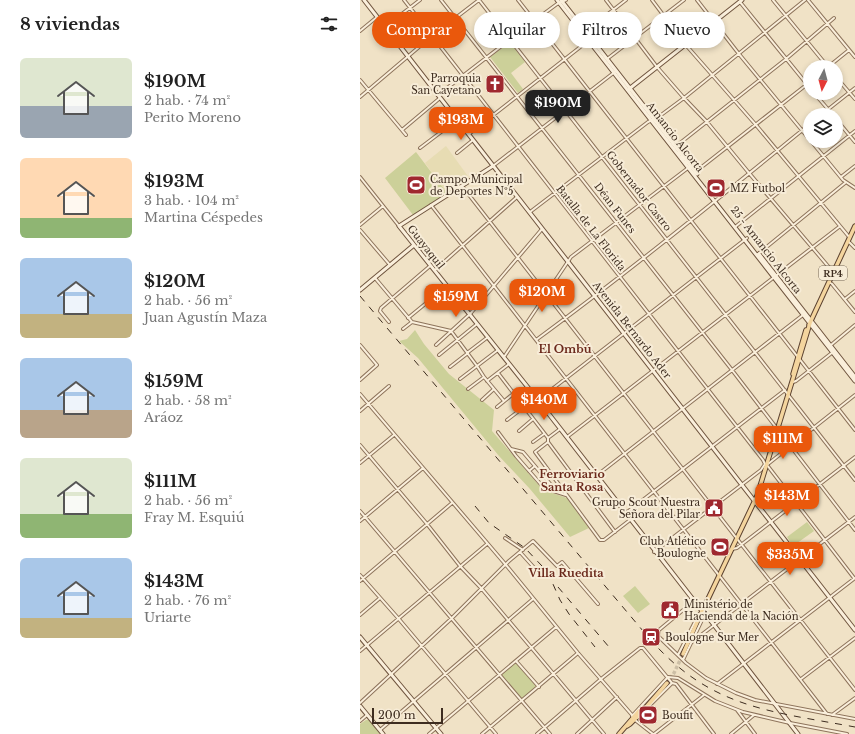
<!DOCTYPE html>
<html lang="es">
<meta charset="utf-8">
<style>
:root{--surface:#fff;--page:#f6f6f6;--text:#222;--muted:#767676;--accent:#ea580c}
body{margin:0;font-family:"Libre Baskerville",serif;background:var(--page);color:var(--text);height:100vh;display:flex;flex-direction:column;font-size:15px;white-space:nowrap}
*{box-sizing:border-box;margin:0}
p{font-size:13px;color:var(--muted)}
.icon{flex:none;width:22px;height:22px;fill:none;stroke:currentColor;stroke-width:2;stroke-linecap:round;stroke-linejoin:round}
.map{position:relative;flex:1;overflow:hidden}
.details{display:flex;flex-direction:column;background:var(--surface);width:360px}
.details>*{flex:none}
.top-card{position:absolute;left:12px;top:12px;width:380px;height:36px;display:flex;gap:8px}
.needle{width:26px;rotate:186deg}
.controls{position:absolute;left:443px;top:60px;display:grid;gap:8px}
.controls a{display:grid;place-items:center;width:40px;height:40px;border-radius:50%;background:var(--surface);box-shadow:0 2px 6px #0003;font-size:20px}
.scale{position:absolute;left:12px;bottom:10px;width:71px;box-sizing:border-box;padding-left:4px;border:2px solid #3d2c1f;border-top:0;font-size:11px;line-height:14px;white-space:nowrap;color:#3d2c1f;-webkit-text-stroke:3px #f7ecd7;paint-order:stroke}
.price{position:absolute;translate:-50% -34px;padding:0 9px;border-radius:8px;background:var(--accent);color:#fff;font-size:13px;line-height:26px;filter:drop-shadow(0 1px 2px #0008)}
.price::after{content:'';position:absolute;left:50%;top:24px;width:12px;height:9px;margin-left:-6px;background:inherit;clip-path:polygon(0 0,100% 0,50% 100%)}
.price.selected{background:#222;color:#fff}
ul{padding:0;list-style:none}
li{display:flex;align-items:center;gap:12px;height:100px;padding:0 20px}
li span{display:grid;place-items:center;flex:none;width:112px;height:80px;border-radius:6px;color:#555}
li>.icon{margin-inline-start:auto}
span .icon{width:48px;height:48px;fill:#fffc;stroke-width:1}
li b{font-size:17px}
h2{display:flex;justify-content:space-between;align-items:center;height:48px;padding:0 20px;font-size:17px}
.chip{padding:0 14px;border-radius:18px;background:var(--surface);box-shadow:0 2px 6px #0003;font-size:14px;line-height:36px}
.chip.selected{background:var(--accent);color:#fff}
main{display:flex;flex:1;min-height:0}
.map>svg:first-child{display:block}
</style>
<main>
<section class="details">
<h2>8 viviendas<svg class="icon" aria-label="filters" viewBox="0 0 24 24"><path d="M4 7h16M4 17h16"/><circle cx="9" cy="7" r="2"/><circle cx="15" cy="17" r="2"/></svg></h2>
<ul>
<li><span style="background:linear-gradient(#dfe7d0 60%,#9aa5b1 0)"><svg class="icon" aria-label="home" viewBox="0 0 24 24"><path d="M3 11l9-7 9 7M6 9v11h12V9"/></svg></span><div><b>$190M</b><p>2 hab. · 74 m²</p><p>Perito Moreno</p></div></li>
<li><span style="background:linear-gradient(#ffd9b3 75%,#8fb573 0)"><svg class="icon" aria-label="home" viewBox="0 0 24 24"><path d="M3 11l9-7 9 7M6 9v11h12V9"/></svg></span><div><b>$193M</b><p>3 hab. · 104 m²</p><p>Martina Céspedes</p></div></li>
<li><span style="background:linear-gradient(#a9c7e8 70%,#c2b280 0)"><svg class="icon" aria-label="home" viewBox="0 0 24 24"><path d="M3 11l9-7 9 7M6 9v11h12V9"/></svg></span><div><b>$120M</b><p>2 hab. · 56 m²</p><p>Juan Agustín Maza</p></div></li>
<li><span style="background:linear-gradient(#a9c7e8 65%,#b9a48a 0)"><svg class="icon" aria-label="home" viewBox="0 0 24 24"><path d="M3 11l9-7 9 7M6 9v11h12V9"/></svg></span><div><b>$159M</b><p>2 hab. · 58 m²</p><p>Aráoz</p></div></li>
<li><span style="background:linear-gradient(#dfe7d0 70%,#8fb573 0)"><svg class="icon" aria-label="home" viewBox="0 0 24 24"><path d="M3 11l9-7 9 7M6 9v11h12V9"/></svg></span><div><b>$111M</b><p>2 hab. · 56 m²</p><p>Fray M. Esquiú</p></div></li>
<li><span style="background:linear-gradient(#a9c7e8 75%,#c2b280 0)"><svg class="icon" aria-label="home" viewBox="0 0 24 24"><path d="M3 11l9-7 9 7M6 9v11h12V9"/></svg></span><div><b>$143M</b><p>2 hab. · 76 m²</p><p>Uriarte</p></div></li>
</ul>
</section>
<div class="map">
<svg width="495" height="734" viewBox="0 0 495 734">
<rect width="100%" height="100%" fill="#f0e2c6"/>
<path fill="#e7dcb3" d="M86,146L110,179L87,193L65,163Z"/>
<path fill="#ccd099" d="M150,42L165,62L151,73L163,89L158,93L130,57Z
M56,152L87,193L53,215L25,178Z
M55,330L64,344L89,374L134,410L132,431L183,490L207,498L229,528L210,537L170,489L139,456L58,358L39,341L47,339Z
M447,522L454,531L433,546L427,537Z
M275,586L290,604L278,613L263,596Z
M156,663L177,687L162,699L142,676V674Z
M6,720H9L20,734H0V724Z"/>
<g fill="none" stroke-linecap="round" stroke-linejoin="round">
<path stroke="#ccbea5" stroke-width="3.5" stroke-dasharray="3.5 2" stroke-linecap="butt" d="M307,683L314,673L323,654"/>
<g stroke="#8d735b" stroke-width="4">
<path id="street" d="M44,0L403,460L405,464L407,465
M81,0L372,370L495,530
M119,0L495,480
M158,0L495,430
M246,0L297,67L324,98L347,122L389,173L473,272
M292,0L325,44L396,125L490,238
M337,0L379,54L450,140
M413,0L468,67
M448,0L495,57
M380,2L450,88
M25,27L60,0
M0,31L17,17
M226,31L266,0
M247,59L324,0
M468,67L489,50
M476,77L495,99
M0,80L46,135
M454,93L473,115
M78,95L174,21L197,4L206,0
M0,97L72,36L119,0
M461,115L495,88
M476,119L495,142
M42,130L80,98
M109,134L228,41
M451,141L483,180L495,188
M315,147L426,59L474,18
M60,148L97,120
M97,153L113,140
M133,166L256,71
M334,173L450,82
M0,177L39,226
M481,177L495,166
M102,186L495,690
M71,205L467,714
M170,212L288,122L297,118L324,98L445,0
M0,225L23,206
M375,227L495,131
M0,230L30,265
M488,241L495,248
M398,254L485,183
M75,270L157,197
M15,278L52,322L91,331L117,366L124,377L144,401
M469,282L472,284L495,312
M485,299L495,291
M48,318L87,286
M29,322L20,311L21,308L70,266
M43,329L52,322
M176,340C270,271 360,197 450,124
M0,345L17,365L0,380
M76,345L110,314L182,229
M471,345L495,325
M107,353L128,337
M79,355L117,324
M144,357L211,257L328,168
M90,367L108,353
M138,373L188,438V442L255,532
M100,379L138,350
M127,381L149,364
M433,382L436,381L473,352
M108,389L124,377
M0,394L146,565L218,653L272,715
M122,400L134,389
M178,400L387,238
M137,407L153,394
M0,411L29,386
M147,420L164,407
M159,431L173,419
M138,432L156,456L184,488L206,495
M207,437L479,227
M188,438L200,429
M173,442L184,434
M188,442L175,452L240,540H244L270,520
M0,445L67,524L100,566L122,589L244,734
M151,449L163,452L197,492
M0,463L34,435
M408,464L495,395
M407,465L494,578
M169,471L175,466
M236,476L443,315
M0,511L190,734
M266,513L425,390
M0,521L63,468
M145,538L163,550
M372,549L377,548L495,457
M160,552L178,572
M294,552L401,470L405,464
M0,575L38,618L136,734
M0,581L92,503
M334,601L299,630L298,636L326,663L346,678L376,693L395,700L495,719
M0,615L20,598
M332,642L495,517
M0,651L127,544
M318,655L339,614
M323,660L342,620L344,613
M156,661L179,687
M308,677L318,678L355,701L383,712L430,723L487,734
M441,679L495,638
M357,684L495,578
M0,703L92,618L149,561L173,541L197,566L202,562L238,604
M377,710L395,734
M472,715L495,698
M272,716L308,677
M277,718L312,683
M275,720L293,734
M0,721L7,715
M20,730L173,599
M69,734L196,627
M122,734L218,653
M177,734L241,679L280,648H283L312,683L316,684L354,734
M217,734L257,697
M294,734L344,695
M371,734L394,715"/>
</g>
<g stroke="#6f543e" stroke-width="5">
<path id="secondary" d="M4,0L495,630
M197,0L495,381
M201,0L337,174
M269,89L382,0
M133,166L39,226L178,400L342,611
M399,254L495,377
M0,290L54,245
M344,612L438,734
M0,637L81,734
M0,706L23,734"/>
</g>
<g stroke="#5b412f" stroke-width="5.5">
<path id="primary" d="M449,325L495,226
M433,374L446,330
M323,654L346,602L348,599L397,496L450,323
M267,726L270,724L281,713L307,683
M259,734L279,711L282,710"/>
</g>
<use href="#street" stroke="#faefdb" stroke-width="2"/>
<use href="#secondary" stroke="#faefdb" stroke-width="3"/>
<use href="#primary" stroke="#f4d59e" stroke-width="3.5"/>
<path stroke="#3d2c1f" stroke-width="1" stroke-dasharray="7 7" stroke-linecap="butt" d="M0,296L289,638C350,708 409,711 495,727
M115,506L129,523L165,548L182,566L189,575L200,600L209,614L235,647
M198,587L249,647"/>
</g>
<defs>
<g id="church-square" transform="scale(1)"><rect x="-9" y="-9" width="18" height="18" rx="4" fill="#9f282f" stroke="#f7ecd7"/><path d="M-1.2-6h2.4v3.5h3.3v2.4h-3.3V6h-2.4V-.1h-3.3v-2.4h3.3Z" fill="#fff"/></g>
<g id="stadium-square" transform="scale(1)"><rect x="-9" y="-9" width="18" height="18" rx="4" fill="#9f282f" stroke="#f7ecd7"/><path d="M0-5a6.5 5 0 1 0 0 10a6.5 5 0 1 0 0-10ZM-3.5-1.8h7v3.6h-7Z" fill="#fff"/></g>
<g id="civic-square" transform="scale(1)"><rect x="-9" y="-9" width="18" height="18" rx="4" fill="#9f282f" stroke="#f7ecd7"/><path d="M-.6-6.5H3V-4.5H.6V-3L4-1V1h2V6H-6V1h2V-1L-.6-3ZM-1.2 2.5V6h2.4V2.5Z" fill="#fff"/></g>
<g id="station-square" transform="scale(1)"><rect x="-9" y="-9" width="18" height="18" rx="4" fill="#9f282f" stroke="#f7ecd7"/><path d="M-3-6H3Q5-6 5-4V2Q5 4 3 4L4.5 6H3L1.5 4h-3L-3 6H-4.5L-3 4Q-5 4-5 2V-4Q-5-6-3-6ZM-3.5-4v3h7v-3ZM-3.5 1v1.5H-2V1ZM2 1v1.5H3.5V1Z" fill="#fff"/></g>
</defs>
<g fill-rule="evenodd">
<use href="#church-square" x="135" y="84"/>
<use href="#stadium-square" x="56" y="185"/>
<use href="#stadium-square" x="356" y="188"/>
<use href="#civic-square" x="354" y="508"/>
<use href="#stadium-square" x="360" y="547"/>
<use href="#civic-square" x="310" y="610"/>
<use href="#station-square" x="291" y="637"/>
<use href="#stadium-square" x="288" y="715"/>
</g>
<g text-anchor="middle" dominant-baseline="central" stroke-width="4" stroke-linejoin="round" paint-order="stroke">
<rect fill="#f7ecd7" stroke="#756656" stroke-width="1" x="459" y="266" width="28" height="14" rx="3"/>
<g font-size="9" font-weight="bold" fill="#3d2c1f">
<text x="473" y="273">RP4</text>
</g>
<g font-size="10" fill="#3d2c1f" stroke="#f7ecd7" text-anchor="start">
<text x="121" y="78" text-anchor="end">Parroquia<tspan x="121" dy="12">San Cayetano</tspan></text>
<text x="70" y="179">Campo Municipal<tspan x="70" dy="12">de Deportes Nº5</tspan></text>
<text x="370" y="188">MZ Futbol</text>
<text x="340" y="502" text-anchor="end">Grupo Scout Nuestra<tspan x="340" dy="12">Señora del Pilar</tspan></text>
<text x="346" y="541" text-anchor="end">Club Atlético<tspan x="346" dy="12">Boulogne</tspan></text>
<text x="324" y="604">Ministério de<tspan x="324" dy="12">Hacienda de la Nación</tspan></text>
<text x="305" y="637">Boulogne Sur Mer</text>
<text x="302" y="715">Boufit</text>
</g>
<g font-size="10" fill="#3d2c1f" stroke="#f7ecd7">
<text transform="translate(315 137) rotate(52)">Amancio Alcorta</text>
<text transform="translate(279 191) rotate(52)">Gobernador Castro</text>
<text transform="translate(255 208) rotate(52)">Déan Funes</text>
<text transform="translate(231 228) rotate(52)">Batalla de La Florida</text>
<text transform="translate(66 247) rotate(52)">Guayaquil</text>
<text transform="translate(406 250) rotate(52)">25 - Amancio Alcorta</text>
<text transform="translate(272 330) rotate(52)">Avenida Bernardo Ader</text>
</g>
<g font-size="11" font-weight="bold" fill="#6b291c" stroke="#f7ecd7">
<text x="205" y="349">El Ombú</text>
<text x="212" y="474">Ferroviario<tspan x="212" dy="13">Santa Rosa</tspan></text>
<text x="206" y="573">Villa Ruedita</text>
</g>
</g>
</svg>
<div class="controls">
<a><svg class="needle" viewBox="-14 -14 28 28"><path d="M0-13l5 13h-10z" fill="#e53935"/><path d="M0 13l5-13h-10z" fill="#767676"/></svg></a>
<a><svg class="icon" aria-label="layers" viewBox="0 0 24 24"><path d="M12 4l9 5-9 5-9-5zM3 14l9 5 9-5"/></svg></a>
</div>
<div class="scale">200 m</div>
<b class="price selected" style="left:198px;top:124px">$190M</b>
<b class="price" style="left:101px;top:141px">$193M</b>
<b class="price" style="left:182px;top:313px">$120M</b>
<b class="price" style="left:96px;top:318px">$159M</b>
<b class="price" style="left:184px;top:421px">$140M</b>
<b class="price" style="left:423px;top:460px">$111M</b>
<b class="price" style="left:427px;top:517px">$143M</b>
<b class="price" style="left:430px;top:576px">$335M</b>
<div class="top-card">
<a class="chip selected">Comprar</a>
<a class="chip">Alquilar</a>
<a class="chip">Filtros</a>
<a class="chip">Nuevo</a>
</div>
</div>
</main>
